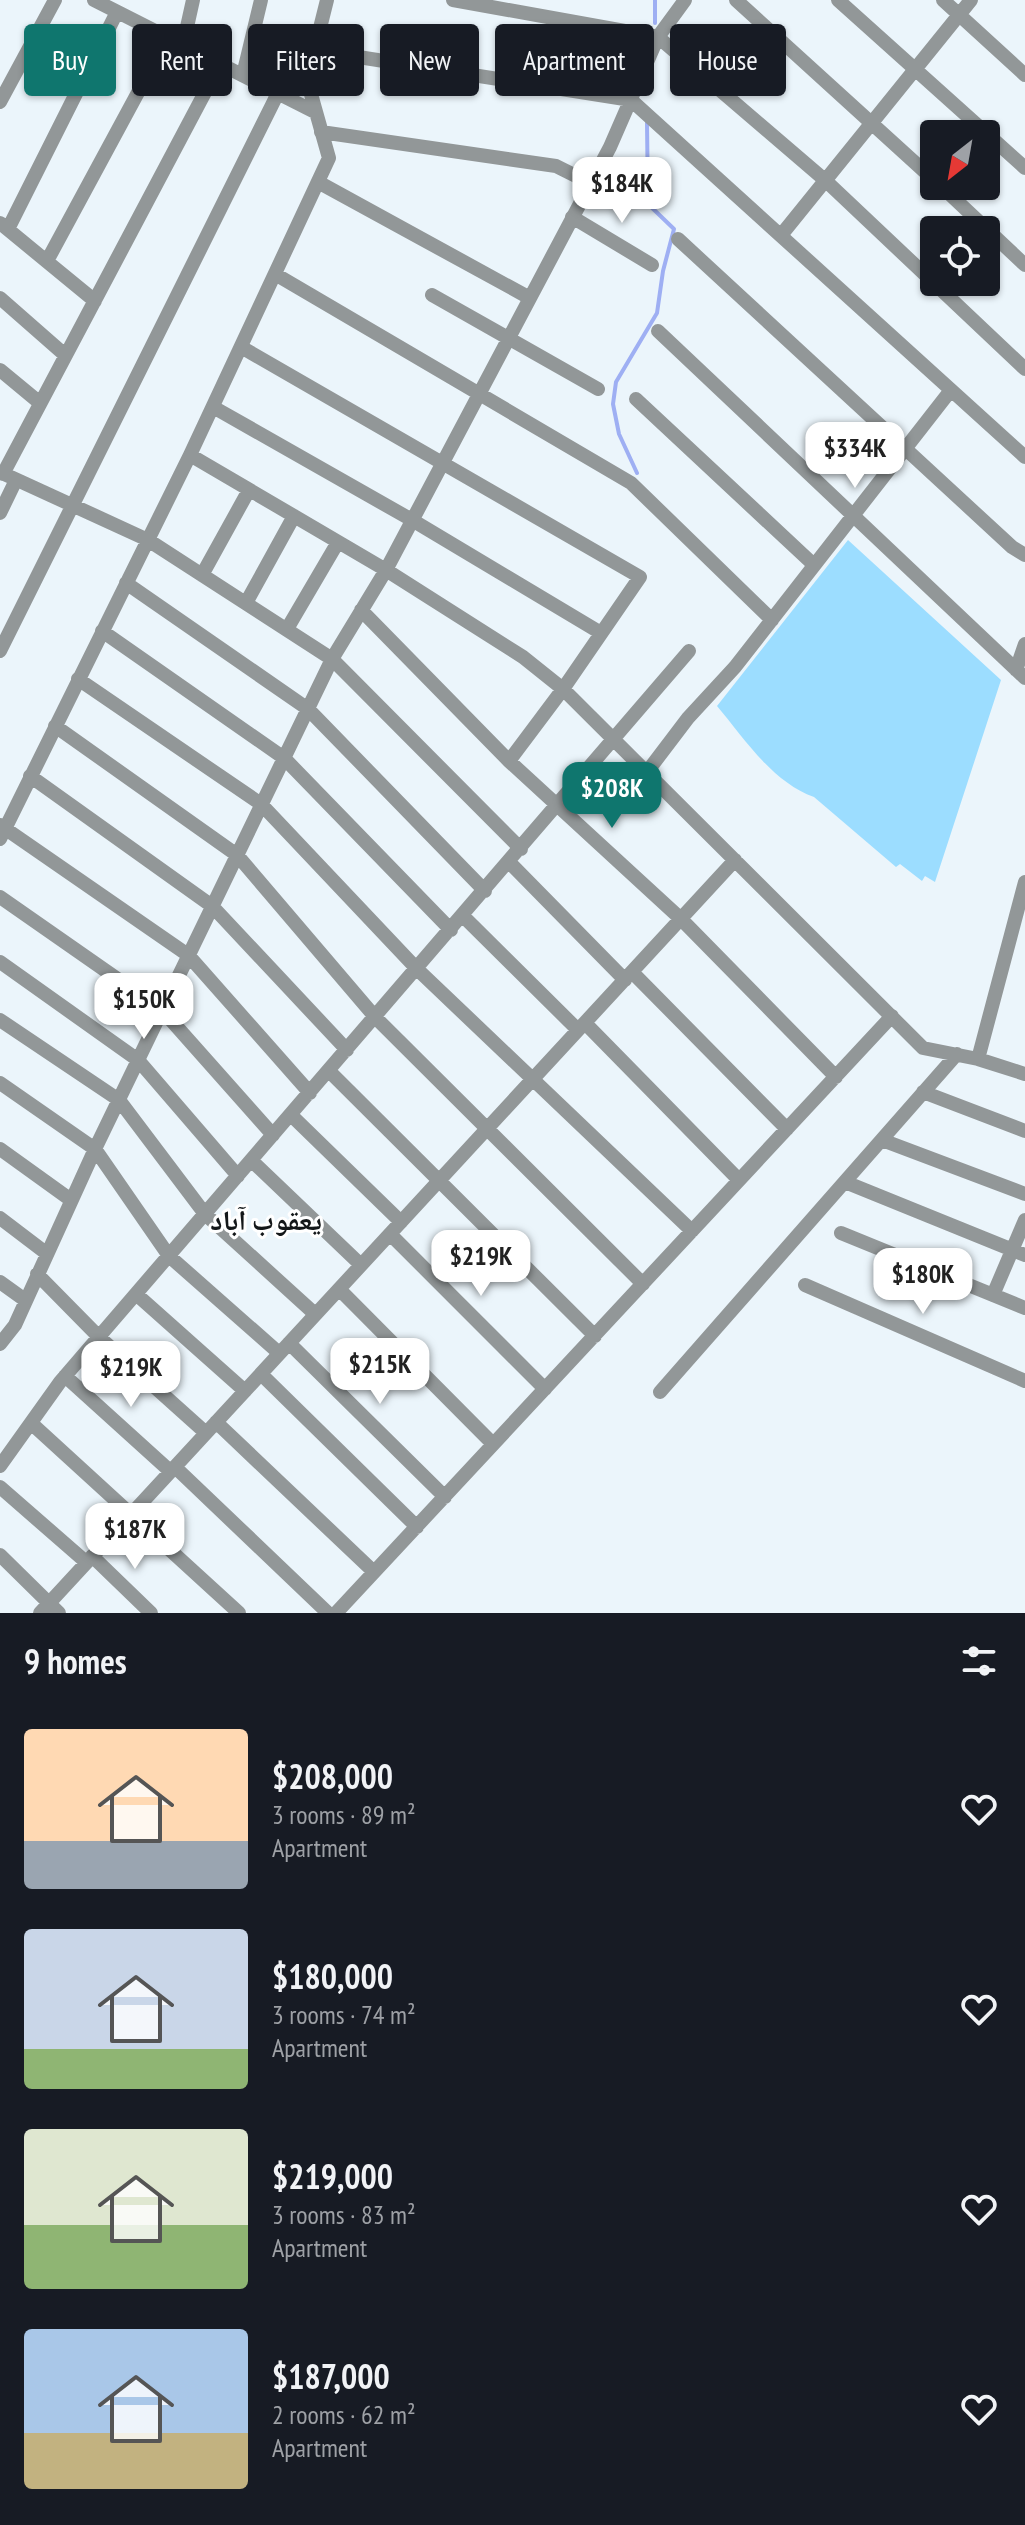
<!DOCTYPE html>
<meta charset="utf-8">
<style>
:root{--surface:#171b24;--page:#242831;--text:#f1f3f6;--muted:#9ea1a6;--accent:#0f766e}
body{margin:0;font-family:"PT Sans Narrow","Noto Naskh Arabic",sans-serif;background:var(--page);color:var(--text);height:100vh;display:flex;flex-direction:column;font-size:30px;white-space:nowrap}
*{box-sizing:border-box;margin:0}
p{font-size:26px;color:var(--muted)}
.icon{flex:none;width:44px;height:44px;fill:none;stroke:currentColor;stroke-width:2;stroke-linecap:round;stroke-linejoin:round}
.map{position:relative;height:1613px;overflow:hidden}
.side{display:flex;flex-direction:column;background:var(--surface);flex:1}
.side>*{flex:none}
.hud{position:absolute;left:24px;top:24px;width:978px;height:72px;display:flex;gap:16px}
.needle{width:52px;rotate:211deg}
.tools{position:absolute;left:920px;top:120px;display:grid;gap:16px}
.tools a{display:grid;place-items:center;width:80px;height:80px;border-radius:8px;background:var(--surface);box-shadow:0 2px 6px #0004;font-size:40px}
.price{position:absolute;translate:-50% -68px;padding:0 18px;border-radius:16px;background:#fff;color:#222;font-size:26px;line-height:52px;filter:drop-shadow(0 2px 4px #0008)}
.price::after{content:'';position:absolute;left:50%;top:48px;width:24px;height:18px;margin-left:-12px;background:inherit;clip-path:polygon(0 0,100% 0,50% 100%)}
.price.selected{background:var(--accent);color:#fff}
ul{padding:0;list-style:none}
li{display:flex;align-items:center;gap:24px;height:200px;padding:0 24px}
li span{display:grid;place-items:center;flex:none;width:224px;height:160px;border-radius:8px;color:#555}
li>.icon{margin-inline-start:auto}
span .icon{width:96px;height:96px;fill:#fffc;stroke-width:1}
li b{font-size:34px}
h2{display:flex;justify-content:space-between;align-items:center;height:96px;padding:0 24px;font-size:34px}
.pill{padding:0 28px;border-radius:8px;background:var(--surface);box-shadow:0 2px 6px #0004;font-size:28px;line-height:72px}
.pill.selected{background:var(--accent);color:#fff}
.map>svg:first-child{display:block}
</style>
<div class="map">
<svg width="1025" height="1613" viewBox="0 0 1025 1613">
<rect width="100%" height="100%" fill="#ebf5fb"/>
<path fill="#9cddff" d="M848,540L1001,680L935,882L925,876L922,881L900,864L896,867L814,797C772,782 744,738 717,706Z"/>
<g fill="none" stroke-linecap="round" stroke-linejoin="round">
<path stroke="#9eaff3" stroke-width="4" d="M655,0V23
M637,473L619,434L613,404L616,382L657,313L663,271L674,229L648,204L647,123"/>
<path stroke="#929798" stroke-width="14" d="M94,0L315,112
M453,0L658,37L826,181L1025,369
M736,0L934,180
M838,0L1025,168
M943,0L1025,75
M183,45L193,0
M314,50L631,100L1025,457
M243,75L261,0
M0,102L55,0
M321,132L556,166L590,183
M318,182L528,297
M941,186L1025,265
M572,217L652,265
M0,223L95,301
M8,229L117,12
M782,234L971,0
M678,239L1012,547L1025,555
M47,261L168,37
M275,274L631,483L772,620
M432,295L598,389
M0,298L65,355
M658,331L1025,678
M241,347L640,577L563,689L509,761
M0,370L40,403
M636,399L814,565
M213,407L412,520L601,633
M190,455L386,570L523,657L563,689L923,1048L978,1059L1025,1074
M0,472L148,540L332,659L521,849
M3,474L220,64
M0,513L16,480
M202,575L249,490
M126,583L308,709L485,891
M246,603L294,516
M361,610L509,761L681,919L836,1077
M287,629L338,542
M102,631L284,758L451,930
M0,651L277,95
M1016,670L1025,644
M78,679L261,804L417,969L692,1231
M55,726L237,855L376,1018L643,1284
M647,772L688,718L735,667L951,390
M30,776L212,906L347,1050
M0,825L188,955L310,1093
M0,839L190,455L329,158L307,80L327,0
M509,862L625,980
M0,897L162,1010L273,1135
M463,916L578,1030
M0,962L138,1060L238,1176
M632,972L787,1129
M0,1020L119,1100L205,1214L315,1314
M585,1023L739,1180
M978,1059L1025,882
M329,1071L595,1336
M0,1083L95,1149L169,1256L279,1353
M923,1092L1025,1131
M291,1115L401,1222
M882,1140L1025,1194
M0,1149L71,1200
M251,1160L361,1265
M845,1182L1025,1255
M0,1218L46,1253
M841,1233L1025,1308
M390,1234L545,1389
M37,1274L99,1337L206,1433
M0,1282L25,1300
M805,1285L1025,1381
M339,1289L493,1444
M136,1294L245,1391
M993,1295L1025,1220
M289,1343L445,1497
M0,1344L15,1325L95,1149L332,659L386,570L610,147L658,37L685,0
M261,1374L417,1527
M65,1376L170,1471
M660,1392L957,1054
M216,1422L374,1572
M31,1423L239,1613
M0,1466L60,1382L689,651
M175,1467L328,1613
M0,1487L86,1562
M0,1555L59,1613
M92,1556L151,1613
M40,1613L735,860
M336,1613L892,1016"/>
</g>
<g text-anchor="middle" dominant-baseline="central" stroke-width="6" stroke-linejoin="round" paint-order="stroke">
<g font-size="28" font-weight="bold" fill="#131719" stroke="#fff">
<text x="266" y="1219">یعقوب آباد</text>
</g>
</g>
</svg>
<div class="tools">
<a><svg class="needle" viewBox="-14 -14 28 28"><path d="M0-13l5 13h-10z" fill="#e53935"/><path d="M0 13l5-13h-10z" fill="#9ea1a6"/></svg></a>
<a><svg class="icon" aria-label="locate" viewBox="0 0 24 24"><circle cx="12" cy="12" r="6"/><path d="M12 2v4M12 18v4M2 12h4M18 12h4"/></svg></a>
</div>
<b class="price" style="left:622px;top:225px">$184K</b>
<b class="price" style="left:855px;top:490px">$334K</b>
<b class="price selected" style="left:612px;top:830px">$208K</b>
<b class="price" style="left:144px;top:1041px">$150K</b>
<b class="price" style="left:481px;top:1298px">$219K</b>
<b class="price" style="left:923px;top:1316px">$180K</b>
<b class="price" style="left:380px;top:1406px">$215K</b>
<b class="price" style="left:131px;top:1409px">$219K</b>
<b class="price" style="left:135px;top:1571px">$187K</b>
<div class="hud">
<a class="pill selected">Buy</a>
<a class="pill">Rent</a>
<a class="pill">Filters</a>
<a class="pill">New</a>
<a class="pill">Apartment</a>
<a class="pill">House</a>
</div>
</div>
<section class="side">
<h2>9 homes<svg class="icon" aria-label="filters" viewBox="0 0 24 24"><path d="M4 7h16M4 17h16"/><circle cx="9" cy="7" r="2"/><circle cx="15" cy="17" r="2"/></svg></h2>
<ul>
<li><span style="background:linear-gradient(#ffd9b3 70%,#9aa5b1 0)"><svg class="icon" aria-label="home" viewBox="0 0 24 24"><path d="M3 11l9-7 9 7M6 9v11h12V9"/></svg></span><div><b>$208,000</b><p>3 rooms · 89 m²</p><p>Apartment</p></div><svg class="icon" aria-label="heart" viewBox="0 0 24 24"><path d="M12 20l-8-8c-3-5 5-10 8-4 3-6 11-1 8 4z"/></svg></li>
<li><span style="background:linear-gradient(#c9d6e8 75%,#8fb573 0)"><svg class="icon" aria-label="home" viewBox="0 0 24 24"><path d="M3 11l9-7 9 7M6 9v11h12V9"/></svg></span><div><b>$180,000</b><p>3 rooms · 74 m²</p><p>Apartment</p></div><svg class="icon" aria-label="heart" viewBox="0 0 24 24"><path d="M12 20l-8-8c-3-5 5-10 8-4 3-6 11-1 8 4z"/></svg></li>
<li><span style="background:linear-gradient(#dfe7d0 60%,#8fb573 0)"><svg class="icon" aria-label="home" viewBox="0 0 24 24"><path d="M3 11l9-7 9 7M6 9v11h12V9"/></svg></span><div><b>$219,000</b><p>3 rooms · 83 m²</p><p>Apartment</p></div><svg class="icon" aria-label="heart" viewBox="0 0 24 24"><path d="M12 20l-8-8c-3-5 5-10 8-4 3-6 11-1 8 4z"/></svg></li>
<li><span style="background:linear-gradient(#a9c7e8 65%,#c2b280 0)"><svg class="icon" aria-label="home" viewBox="0 0 24 24"><path d="M3 11l9-7 9 7M6 9v11h12V9"/></svg></span><div><b>$187,000</b><p>2 rooms · 62 m²</p><p>Apartment</p></div><svg class="icon" aria-label="heart" viewBox="0 0 24 24"><path d="M12 20l-8-8c-3-5 5-10 8-4 3-6 11-1 8 4z"/></svg></li>
</ul>
</section>
